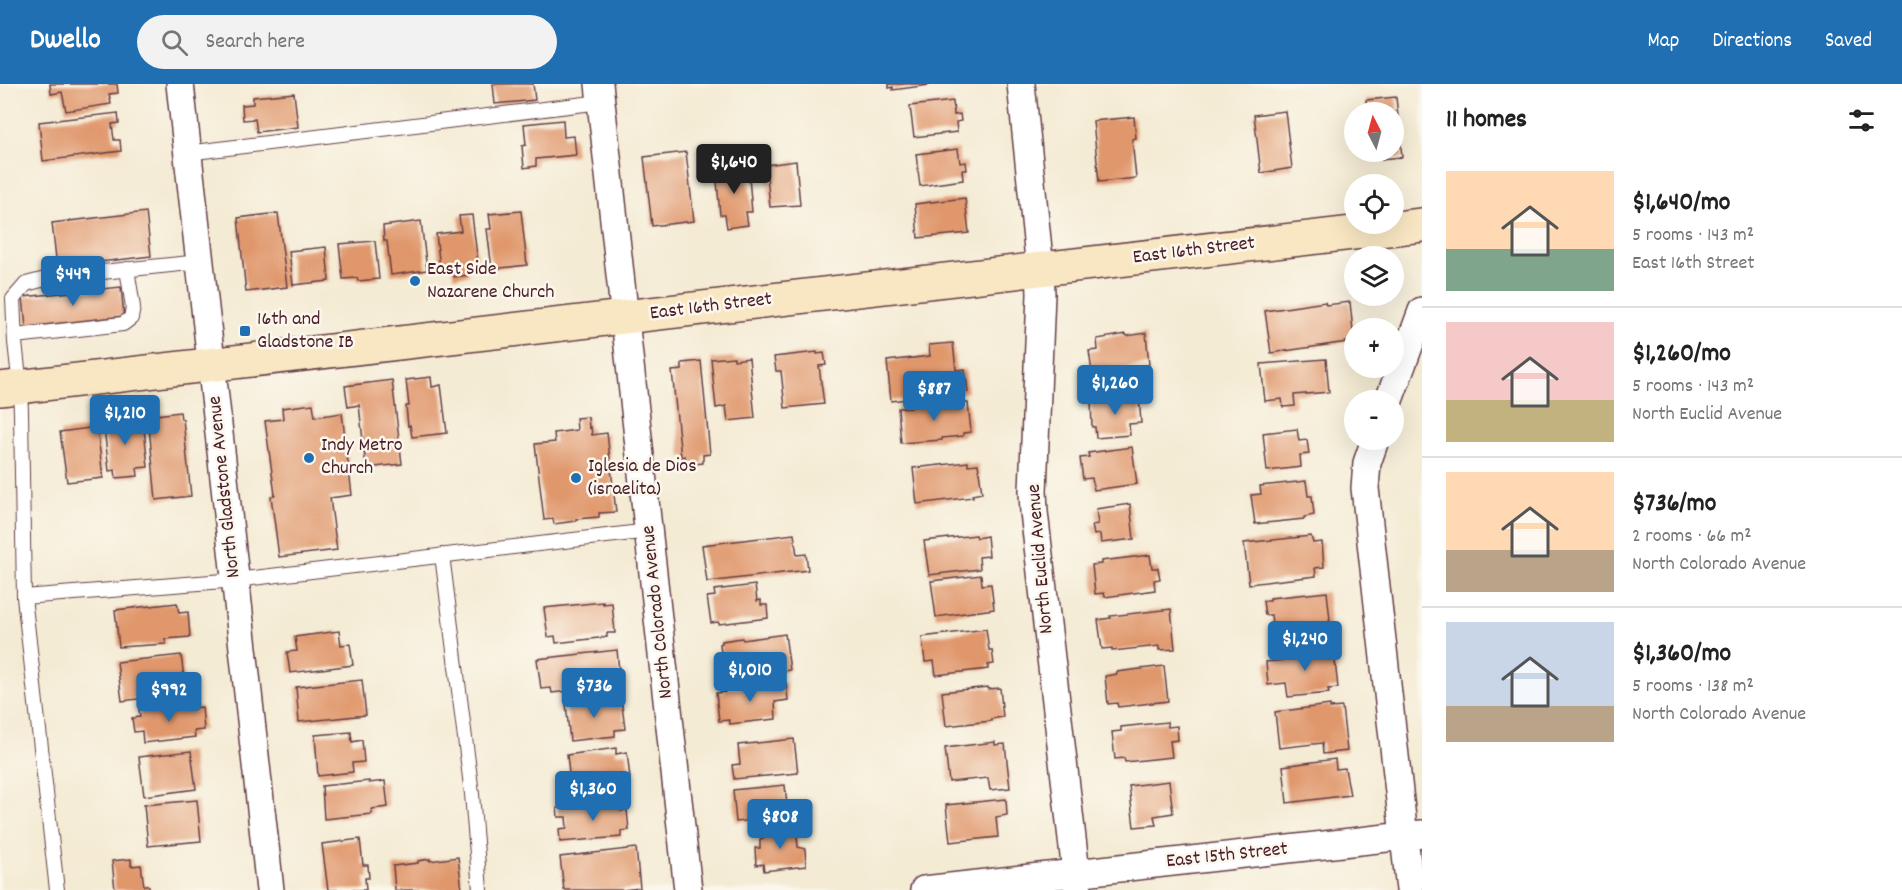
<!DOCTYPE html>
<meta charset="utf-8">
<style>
:root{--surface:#fff;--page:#f2f2f2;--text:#222;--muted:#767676;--line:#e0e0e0;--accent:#1f6fb2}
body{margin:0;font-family:Dekko,sans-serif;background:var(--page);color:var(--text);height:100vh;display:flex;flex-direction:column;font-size:22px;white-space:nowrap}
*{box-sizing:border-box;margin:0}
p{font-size:20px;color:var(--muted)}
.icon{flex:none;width:33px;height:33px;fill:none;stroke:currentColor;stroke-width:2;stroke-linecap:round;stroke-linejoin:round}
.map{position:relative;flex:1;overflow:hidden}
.drawer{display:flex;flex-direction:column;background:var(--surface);width:480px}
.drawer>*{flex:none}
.needle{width:39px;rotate:354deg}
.tools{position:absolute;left:1344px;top:18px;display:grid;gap:12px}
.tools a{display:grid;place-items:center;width:60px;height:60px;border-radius:50%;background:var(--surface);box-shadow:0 6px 24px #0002;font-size:30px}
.price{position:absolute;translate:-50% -51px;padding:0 14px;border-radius:6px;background:var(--accent);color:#fff;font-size:20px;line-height:39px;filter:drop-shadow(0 2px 3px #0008)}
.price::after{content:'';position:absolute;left:50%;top:36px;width:18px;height:14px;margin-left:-9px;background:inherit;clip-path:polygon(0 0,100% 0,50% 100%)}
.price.on{background:#222;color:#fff}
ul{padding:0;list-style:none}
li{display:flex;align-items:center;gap:18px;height:150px;padding:0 24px}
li+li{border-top:2px solid var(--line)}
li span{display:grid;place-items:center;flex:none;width:168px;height:120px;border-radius:0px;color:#555}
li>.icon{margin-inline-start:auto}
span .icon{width:72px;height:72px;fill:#fffc;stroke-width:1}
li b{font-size:26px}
h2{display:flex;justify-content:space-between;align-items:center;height:72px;padding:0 24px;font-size:26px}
header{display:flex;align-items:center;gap:36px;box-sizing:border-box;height:84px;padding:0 30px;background:var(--accent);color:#fff}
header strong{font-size:28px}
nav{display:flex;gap:33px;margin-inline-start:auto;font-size:21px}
.search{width:420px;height:54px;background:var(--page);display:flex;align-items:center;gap:15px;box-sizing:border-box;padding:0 21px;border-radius:33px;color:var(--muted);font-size:22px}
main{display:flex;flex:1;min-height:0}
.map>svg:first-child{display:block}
</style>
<header>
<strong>Dwello</strong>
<div class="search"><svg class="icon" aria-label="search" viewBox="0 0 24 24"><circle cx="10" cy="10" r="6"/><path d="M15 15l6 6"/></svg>Search here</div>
<nav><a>Map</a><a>Directions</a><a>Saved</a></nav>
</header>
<main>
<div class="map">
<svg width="1422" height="806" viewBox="0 0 1422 806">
<rect width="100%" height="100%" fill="#fbf7ec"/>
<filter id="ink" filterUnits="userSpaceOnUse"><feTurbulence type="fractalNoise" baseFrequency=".0167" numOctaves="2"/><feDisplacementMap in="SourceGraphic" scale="12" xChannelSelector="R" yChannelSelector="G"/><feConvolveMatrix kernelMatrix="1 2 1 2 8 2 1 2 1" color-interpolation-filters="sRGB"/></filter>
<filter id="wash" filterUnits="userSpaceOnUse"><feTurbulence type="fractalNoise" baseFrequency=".008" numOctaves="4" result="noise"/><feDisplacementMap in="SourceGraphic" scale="24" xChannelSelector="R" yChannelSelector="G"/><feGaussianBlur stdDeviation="1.35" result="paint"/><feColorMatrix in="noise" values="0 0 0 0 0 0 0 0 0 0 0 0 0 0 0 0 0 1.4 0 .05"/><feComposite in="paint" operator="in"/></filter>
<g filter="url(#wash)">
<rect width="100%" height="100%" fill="#f4ebd4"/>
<g id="blocks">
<path fill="#e0976c" d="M50,0H117L118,9L109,10L111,20L66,27L62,8L51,10Z
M493,0H533L535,16L495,20Z
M889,0H929V1L893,6V3L889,4Z
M294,9L298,43L257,48L255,35L243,36L242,21L253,20V13Z
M1396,13L1402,73L1371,76L1370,68H1394V28H1367L1366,16Z
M953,17L954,31L960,30L961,37L956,38L957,48L914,53L910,22Z
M1285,27L1292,84L1261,89L1254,31Z
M118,29L119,39L112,40L114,56H120L121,67L43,77L39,38Z
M1134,33L1136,54L1132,55L1136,94L1099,98L1093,37Z
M563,36L564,53L574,52L576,71L536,75V82L524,84L522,62L526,61L524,40Z
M958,65L960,79L966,78L967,86H962L963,96L920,102L916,70Z
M686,68L694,137L652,142L644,73Z
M796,77L800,121L770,123L766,81Z
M748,82L752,128H746L748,141L727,144L725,131H720L716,86Z
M965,114L969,149L918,154L915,120Z
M521,127L527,181L492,185L487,145H491L489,130Z
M146,128L151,172L57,183L52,139Z
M278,129L287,203L246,208L238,134Z
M472,131L478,180L468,182L469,191L454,193L453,182L440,184L436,150L461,147L459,132Z
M421,137L427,186L391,191L387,157H384L383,142Z
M375,157L379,195L358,197L357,194L343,195L339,160Z
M326,163L329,197L293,201L289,167Z
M121,203L124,232L26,243L23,213Z
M1325,218L1326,221L1350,218L1354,257L1271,269L1265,227Z
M1146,249L1149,281L1092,288L1089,267L1098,266L1097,255L1126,250L1127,252Z
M953,259L956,286L965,285L968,308L891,317L887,277L930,272L929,261Z
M817,268V270L824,269L826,281L819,282L824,320L785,324L781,287H776L774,273Z
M734,273V276L749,274L755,334L728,337L726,322L716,324L711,275Z
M1326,275L1329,308L1294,311L1295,322L1283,323L1282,315L1265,317L1261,280Z
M701,277L710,370L703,371V379L686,381L685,372L681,373L672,287L682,286V279Z
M431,293L432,303L441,301L447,349L412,353L410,341L408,342L406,322H409L406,296Z
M392,296L402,380L366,384L359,321L348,323L345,302Z
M1139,312L1141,339L1129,340L1130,351L1096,354L1095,343H1092L1091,316Z
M940,318L968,319L971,348L963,349V352L942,354V356L901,359L898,324H911V321Z
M313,320L315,333L342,329L352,411L330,414L337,466L279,473L271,412L275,411L265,337L283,335L282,324Z
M180,328L181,335H183L191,412L156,416L148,332Z
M127,333V337L143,335L148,383L137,384L138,392L116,394L115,386L109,387L103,335Z
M588,333L589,344L591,343L592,351L607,349L616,428L599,429V433L576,435V437L554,440L553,435L544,436L535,360L555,358L554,349L577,346L576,334Z
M97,343L103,394L67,398L60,348Z
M1297,345L1299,357L1307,356L1309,370L1300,371L1301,383L1267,387L1263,349Z
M1132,363L1137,400L1094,406L1092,394L1083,395L1080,374L1089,373L1088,369Z
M968,378V381L978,380L982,409L972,411L973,413L917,420L913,384Z
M1306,397L1308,412H1312L1314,431L1304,433V435L1255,440L1251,411L1261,410L1260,402Z
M1130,420L1134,455L1101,459L1100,450L1094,451L1092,441L1098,440L1096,425Z
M794,450L797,471L806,470L808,486L707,498L702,461Z
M976,451L977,454L987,452L989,472L979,473L980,485L929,491L924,457Z
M1311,452L1313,459L1322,458L1324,483L1315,484L1316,492L1249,500L1244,459Z
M1150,471L1152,484H1158L1160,495L1154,496L1155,506L1105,513L1104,509L1095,510L1092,481L1101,480V477Z
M981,491L982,501L991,500L994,525L936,533L931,497Z
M755,501L757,517L761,516V521H767L768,534L719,540L718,538L711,539L707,513L715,512L714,506Z
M1327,508L1330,536H1329L1330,547L1322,549V551L1302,554L1301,546L1273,549L1271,531H1265L1263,517H1270V514Z
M603,518V520L612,519L615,549H607V553L556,559L555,552L548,553L544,524Z
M177,519L179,529L188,528L190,553L165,555L166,560L119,563L115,526Z
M1171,525L1175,565L1159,566V562L1112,567V564L1102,565L1098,536L1111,534L1110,532Z
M986,545L989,566H992L994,580L988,581V585L936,591L934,577L925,578L922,553Z
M339,547L341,561L350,560L353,581L290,589L287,568L297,567L295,553Z
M785,550L790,586L726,595V593H723L722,586H726L723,569L721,570L720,560L722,559V557L742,554L743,556Z
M1324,564V569L1334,568L1338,604L1328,605L1329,609L1288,613L1286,599L1268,601L1266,578L1284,576L1283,569Z
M617,566L620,597L612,599V602L552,609L551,604L541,605L537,575Z
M181,571L186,609L122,617L117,578Z
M1164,582L1168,617L1118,623L1117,619L1108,620L1105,592L1117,590V588Z
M362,596L366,631L299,638L296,603Z
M786,599L788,616L775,618L776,635L730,640L729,636L719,637L716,609L725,608V605Z
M988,603V605L1000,604L1003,633L991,635V637L946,642L942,608Z
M611,614L612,622L622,621L625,645L615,646V652L570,657L566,620Z
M192,620V624L202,623L204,646L194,647L195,653L143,659L142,647L134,648L132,634L140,633L139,625Z
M1330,621V624L1342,623L1347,667L1323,670L1322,659L1279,664L1275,628Z
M1167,638L1168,643L1177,642L1178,656L1170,657L1172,673L1125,678L1124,674L1115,675L1112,648L1121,647V643Z
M351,648L352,658L362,656L364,678L352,679L353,688L318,692L315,651Z
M794,655L798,689L734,695L732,681L740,680L738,661Z
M995,658V661L1005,660L1010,704L990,706L988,694L949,698L945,664Z
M616,664V670L627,668L630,694L620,696V701L571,707L567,671Z
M191,667L196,705L144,712L139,673Z
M1335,675L1336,685L1345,684L1350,711L1287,719L1283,682Z
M369,697V699L385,697L388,723L372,725V730L324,735L322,702Z
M1169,697L1173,729L1154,732L1156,741L1134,743L1129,702Z
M785,701L788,732L736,738L733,706Z
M1006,715L1007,731L996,733L998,753L950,758L946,721Z
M197,716L201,757L148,762L144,721Z
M621,719V727L627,726L629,746L621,747V753L560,758L559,745L567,744L566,733H558L557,724Z
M796,743L798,763L805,765L806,782L764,787L763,780L756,781L755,764H760V755L764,754L763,747Z
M360,755L363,781H368L369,794H365L366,806H328L322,760Z
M636,764L640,804L622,806H564L560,773Z
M458,773L462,806H395L393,782L418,779V777L430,775V777Z
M131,775V782L141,781L144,802H149V806H115L112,777Z"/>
</g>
</g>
<g filter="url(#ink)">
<use href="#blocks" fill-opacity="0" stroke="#643e44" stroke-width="1.5"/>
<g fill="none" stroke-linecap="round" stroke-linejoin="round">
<g stroke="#643e44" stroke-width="16">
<path id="service" d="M187,69L601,18
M15,252L123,240L131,234L133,223L127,185
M442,471L472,710L480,806
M24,513L236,496L649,447
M57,806L24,513L21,329L20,303L15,258L13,215L26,200L53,193L200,178"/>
</g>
<g stroke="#643e44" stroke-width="30">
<path id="minor" d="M180,0L270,806
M599,0L688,806
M1021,0L1040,185L1041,210L1033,407L1034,428L1078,806
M1389,316L1422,227
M1375,356L1367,379L1365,404L1410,806
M924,806L1422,750"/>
</g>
<g stroke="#643e44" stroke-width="36">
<path id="secondary" d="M0,305L1422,141"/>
</g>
<use href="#service" stroke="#fff" stroke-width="14"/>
<use href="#minor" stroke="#fff" stroke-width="27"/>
<use href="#secondary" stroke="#f9e7c3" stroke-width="33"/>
</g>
</g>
<g fill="#1f6fb2" stroke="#fbf7ec" stroke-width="2">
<circle cx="415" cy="197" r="6"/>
<rect x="239" y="241" width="12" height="12" rx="3"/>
<circle cx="309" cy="374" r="6"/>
<circle cx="576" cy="394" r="6"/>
</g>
<g text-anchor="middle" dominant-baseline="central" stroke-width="5" stroke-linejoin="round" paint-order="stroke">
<g font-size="20" fill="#4a1f2b" stroke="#fbf7ec">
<text transform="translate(1194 167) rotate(-7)">East 16th Street</text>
<text transform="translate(711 223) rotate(-7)">East 16th Street</text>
<text transform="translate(225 403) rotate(-96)">North Gladstone Avenue</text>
<text transform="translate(1041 475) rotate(-95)">North Euclid Avenue</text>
<text transform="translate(658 528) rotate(-96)">North Colorado Avenue</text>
<text transform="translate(1227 772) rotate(-6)">East 15th Street</text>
</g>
<g font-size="20" fill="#4a1f2b" stroke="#fbf7ec" text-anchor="start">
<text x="427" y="186">East Side<tspan x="427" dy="23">Nazarene Church</tspan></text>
<text x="257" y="236">16th and<tspan x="257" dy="23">Gladstone IB</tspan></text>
<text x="321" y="362">Indy Metro<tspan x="321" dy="23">Church</tspan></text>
<text x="588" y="383">Iglesia de Dios<tspan x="588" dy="23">(israelita)</tspan></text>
</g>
</g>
</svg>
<div class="tools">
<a><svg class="needle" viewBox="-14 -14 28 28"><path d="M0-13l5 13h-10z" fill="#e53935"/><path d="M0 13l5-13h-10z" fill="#767676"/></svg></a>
<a><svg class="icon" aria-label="locate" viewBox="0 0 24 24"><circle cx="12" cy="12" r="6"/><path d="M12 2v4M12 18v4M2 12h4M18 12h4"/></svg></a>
<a><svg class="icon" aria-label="layers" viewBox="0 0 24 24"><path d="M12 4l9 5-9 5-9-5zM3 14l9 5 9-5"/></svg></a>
<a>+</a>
<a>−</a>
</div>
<b class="price on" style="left:734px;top:111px">$1,640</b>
<b class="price" style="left:73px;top:223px">$449</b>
<b class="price" style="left:1115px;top:332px">$1,260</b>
<b class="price" style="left:934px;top:338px">$887</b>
<b class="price" style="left:125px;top:362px">$1,210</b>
<b class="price" style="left:1305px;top:588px">$1,240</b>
<b class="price" style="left:750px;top:619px">$1,010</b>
<b class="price" style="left:594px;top:635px">$736</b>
<b class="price" style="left:169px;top:639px">$992</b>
<b class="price" style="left:593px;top:738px">$1,360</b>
<b class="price" style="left:780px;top:766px">$808</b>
</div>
<section class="drawer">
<h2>11 homes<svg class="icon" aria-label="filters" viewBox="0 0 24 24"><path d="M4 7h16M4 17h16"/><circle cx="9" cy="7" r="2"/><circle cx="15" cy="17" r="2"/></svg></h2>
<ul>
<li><span style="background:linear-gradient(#ffd9b3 65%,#7fa58c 0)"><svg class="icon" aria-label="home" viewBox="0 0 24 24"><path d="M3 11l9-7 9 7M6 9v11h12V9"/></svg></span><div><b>$1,640/mo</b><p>5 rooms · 143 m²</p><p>East 16th Street</p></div></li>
<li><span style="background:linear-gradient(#f6c9c9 65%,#c2b280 0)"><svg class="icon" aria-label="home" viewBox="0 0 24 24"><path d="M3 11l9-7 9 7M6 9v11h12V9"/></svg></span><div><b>$1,260/mo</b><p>5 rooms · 143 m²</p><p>North Euclid Avenue</p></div></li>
<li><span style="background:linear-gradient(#ffd9b3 65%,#b9a48a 0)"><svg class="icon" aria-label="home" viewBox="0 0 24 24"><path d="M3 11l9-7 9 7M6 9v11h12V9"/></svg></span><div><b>$736/mo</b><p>2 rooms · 66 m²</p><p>North Colorado Avenue</p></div></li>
<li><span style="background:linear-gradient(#c9d6e8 70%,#b9a48a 0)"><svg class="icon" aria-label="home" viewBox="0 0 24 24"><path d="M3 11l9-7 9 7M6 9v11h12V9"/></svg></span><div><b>$1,360/mo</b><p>5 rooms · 138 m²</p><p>North Colorado Avenue</p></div></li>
</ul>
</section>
</main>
